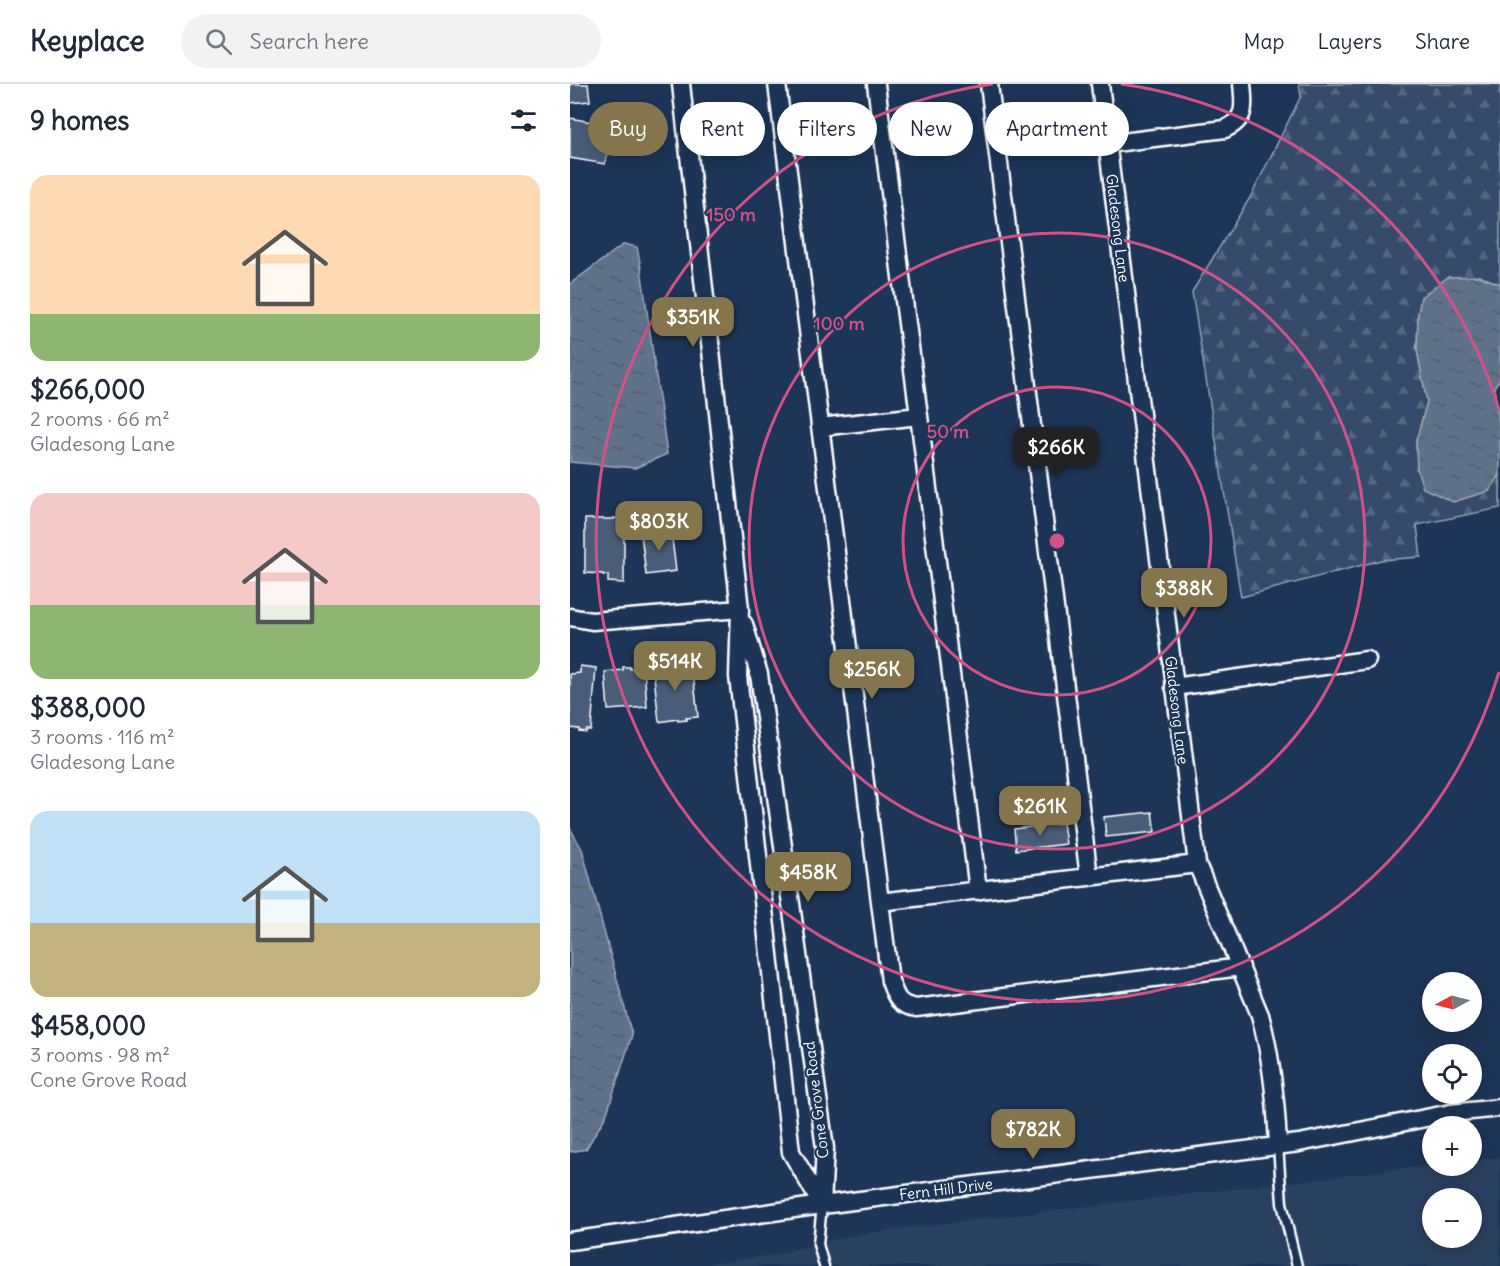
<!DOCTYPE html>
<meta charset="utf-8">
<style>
:root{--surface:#fff;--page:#f2f2f3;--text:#1f2937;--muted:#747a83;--line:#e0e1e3;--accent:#84754c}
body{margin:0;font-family:Delius,sans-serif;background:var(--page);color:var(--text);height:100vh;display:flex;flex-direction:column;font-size:22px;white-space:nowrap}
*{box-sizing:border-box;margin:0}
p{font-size:20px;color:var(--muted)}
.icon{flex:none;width:33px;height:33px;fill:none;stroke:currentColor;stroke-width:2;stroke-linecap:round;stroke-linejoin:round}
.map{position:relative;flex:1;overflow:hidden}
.side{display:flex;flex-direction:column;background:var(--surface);width:570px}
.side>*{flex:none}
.guide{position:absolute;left:18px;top:18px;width:570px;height:54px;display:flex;gap:12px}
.needle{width:39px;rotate:263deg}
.buttons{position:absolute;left:852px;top:888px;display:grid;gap:12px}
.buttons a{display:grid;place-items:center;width:60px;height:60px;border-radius:50%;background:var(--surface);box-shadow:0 3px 15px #0003;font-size:30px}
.price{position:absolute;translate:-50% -51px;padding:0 14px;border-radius:12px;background:var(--accent);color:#fff;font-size:20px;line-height:39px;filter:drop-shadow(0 2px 3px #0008)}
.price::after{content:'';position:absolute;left:50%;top:36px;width:18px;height:14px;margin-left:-9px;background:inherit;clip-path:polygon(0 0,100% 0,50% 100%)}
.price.on{background:#222;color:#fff}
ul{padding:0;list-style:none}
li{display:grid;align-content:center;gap:12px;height:318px;padding:0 30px}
li span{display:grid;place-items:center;height:186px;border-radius:18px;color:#555}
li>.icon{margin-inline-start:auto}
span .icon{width:108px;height:108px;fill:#fffc;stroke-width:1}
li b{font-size:26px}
h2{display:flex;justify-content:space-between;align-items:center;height:72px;padding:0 30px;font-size:26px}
.chip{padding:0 21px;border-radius:27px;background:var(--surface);box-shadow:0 3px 15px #0003;font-size:21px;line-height:54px}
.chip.on{background:var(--accent);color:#fff}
header{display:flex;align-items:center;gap:36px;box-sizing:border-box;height:84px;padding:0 30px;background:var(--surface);border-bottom:2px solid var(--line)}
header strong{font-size:28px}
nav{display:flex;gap:33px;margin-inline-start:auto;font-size:21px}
.search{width:420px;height:54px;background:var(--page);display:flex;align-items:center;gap:15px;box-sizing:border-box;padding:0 21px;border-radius:33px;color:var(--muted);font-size:22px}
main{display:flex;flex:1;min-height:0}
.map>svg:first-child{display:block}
</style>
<header>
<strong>Keyplace</strong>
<div class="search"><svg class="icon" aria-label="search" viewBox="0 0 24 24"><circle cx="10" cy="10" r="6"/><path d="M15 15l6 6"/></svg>Search here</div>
<nav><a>Map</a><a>Layers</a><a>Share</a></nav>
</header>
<main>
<section class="side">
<h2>9 homes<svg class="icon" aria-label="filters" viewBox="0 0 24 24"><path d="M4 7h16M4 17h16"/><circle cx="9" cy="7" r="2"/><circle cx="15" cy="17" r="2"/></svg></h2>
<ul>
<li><span style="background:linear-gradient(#ffd9b3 75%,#8fb573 0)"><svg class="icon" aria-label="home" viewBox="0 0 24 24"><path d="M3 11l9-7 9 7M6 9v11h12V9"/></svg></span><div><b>$266,000</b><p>2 rooms · 66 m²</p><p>Gladesong Lane</p></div></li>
<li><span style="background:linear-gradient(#f6c9c9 60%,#8fb573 0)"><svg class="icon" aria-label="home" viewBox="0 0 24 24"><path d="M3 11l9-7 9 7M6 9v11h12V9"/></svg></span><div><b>$388,000</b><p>3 rooms · 116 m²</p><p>Gladesong Lane</p></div></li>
<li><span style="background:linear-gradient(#bfe0f5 60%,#c2b280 0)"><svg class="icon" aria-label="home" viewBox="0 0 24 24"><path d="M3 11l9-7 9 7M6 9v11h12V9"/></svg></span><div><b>$458,000</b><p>3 rooms · 98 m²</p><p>Cone Grove Road</p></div></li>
</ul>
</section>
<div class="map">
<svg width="930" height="1182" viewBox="0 0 930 1182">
<defs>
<pattern id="forest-firs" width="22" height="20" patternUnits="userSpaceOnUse" patternTransform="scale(1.5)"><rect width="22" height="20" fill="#364b69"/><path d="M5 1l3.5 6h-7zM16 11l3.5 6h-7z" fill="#546680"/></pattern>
<pattern id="water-ripples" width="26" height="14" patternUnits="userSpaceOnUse" patternTransform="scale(1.5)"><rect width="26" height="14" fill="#617289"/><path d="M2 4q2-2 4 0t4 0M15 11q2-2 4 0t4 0" fill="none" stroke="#555d67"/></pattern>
</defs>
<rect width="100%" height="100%" fill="#1d3557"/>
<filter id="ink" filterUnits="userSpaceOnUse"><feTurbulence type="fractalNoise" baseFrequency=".0167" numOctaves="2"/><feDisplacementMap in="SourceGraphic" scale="12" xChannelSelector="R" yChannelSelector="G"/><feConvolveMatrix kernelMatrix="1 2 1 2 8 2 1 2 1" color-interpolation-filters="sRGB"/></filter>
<g filter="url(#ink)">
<path fill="#2a4161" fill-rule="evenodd" d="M930,1073V1182H123L202,1171L270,1154L319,1146L862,1081L902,1082V1076ZM862,1114H902V1154H862Z"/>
<path fill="url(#forest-firs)" stroke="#9aa5b4" stroke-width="1.5" d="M729,0H930V200L909,192L851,213L848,231L847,266L857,318L846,357L847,385L919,407L930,391V424L847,441L851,473L811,476L671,513L622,208L681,112L731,12Z"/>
<path fill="url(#water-ripples)" stroke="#a0aab8" stroke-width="1.5" d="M54,160L67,163L71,184L97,370L65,384L0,378V200Z
M909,192L930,200V295L924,303L930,347V391L919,407L883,418L853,404L847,385L846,357L857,318L847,266L848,231L851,213L878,193Z
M0,744L12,765L62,951L36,1032L16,1065L0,1068Z"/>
<path fill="#4a5d79" stroke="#fff" stroke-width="1.5" d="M0,0H18L20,17L0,19Z
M0,34L43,42L42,46H44L43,52H41L35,80L0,74Z
M44,434L54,435V499L38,498V491H33V490L15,489V435H44Z
M101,446L106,487L76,491L71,450Z
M109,579L110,580L122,579L128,633L116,634L117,636L108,637V635L89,638L83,583L101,581V580Z
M10,582L26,584L21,646H16V648L9,647V645L0,644V590L10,589Z
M53,583H60V585L74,584L77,623L38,626L35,588L53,586Z
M582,728L585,748L536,753L534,733Z
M493,739L496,760L446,766L444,745Z"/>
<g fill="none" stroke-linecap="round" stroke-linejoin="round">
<g stroke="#fff" stroke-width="13">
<path id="lane" d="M708,1061L712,1119L727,1182
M252,1121L248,1160L254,1182"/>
</g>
<g stroke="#fff" stroke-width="21">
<path id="street" d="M111,0L170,525L168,592L221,1068L252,1121
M207,0L320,897C326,914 328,921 346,924L671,883
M306,0L349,332L408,807
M419,0L519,793
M530,0L627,780L690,931C702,974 706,1017 708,1061
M537,60L655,45C677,35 674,21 672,0
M250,343L349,332
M0,533L22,537L170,525
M174,540L189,590L255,1064L252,1121
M604,603L797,576
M310,818L627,780
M0,1157L252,1121L729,1059L881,1029L930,1024"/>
</g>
<use href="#lane" stroke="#1d3557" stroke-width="8"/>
<use href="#street" stroke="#1d3557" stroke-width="16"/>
</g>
</g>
<g fill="none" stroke="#d15284" stroke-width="3">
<circle cx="487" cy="457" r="154"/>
<circle cx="487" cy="457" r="308"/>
<path d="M929 588A461 461 0 1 1 423 0M551 0A461 461 0 0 1 929 326"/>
</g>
<g text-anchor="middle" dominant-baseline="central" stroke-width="4.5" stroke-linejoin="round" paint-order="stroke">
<g font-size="15" fill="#fff" stroke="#1d3557">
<text transform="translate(548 144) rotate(83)">Gladesong Lane</text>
<text transform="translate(607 626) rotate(83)">Gladesong Lane</text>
<text transform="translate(246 1016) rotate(-97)">Cone Grove Road</text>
<text transform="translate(376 1105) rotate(-7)">Fern Hill Drive</text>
</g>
</g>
<circle cx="487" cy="457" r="9" fill="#d15284" stroke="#1d3557" stroke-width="3"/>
<g font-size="18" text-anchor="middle" font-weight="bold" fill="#d15284" stroke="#1d3557" stroke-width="4.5" stroke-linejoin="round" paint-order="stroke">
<text x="161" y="137">150 m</text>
<text x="269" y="246">100 m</text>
<text x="378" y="354">50 m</text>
</g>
</svg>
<div class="buttons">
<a><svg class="needle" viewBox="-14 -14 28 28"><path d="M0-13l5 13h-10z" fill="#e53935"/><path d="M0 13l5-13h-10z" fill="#747a83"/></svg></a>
<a><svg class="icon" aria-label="locate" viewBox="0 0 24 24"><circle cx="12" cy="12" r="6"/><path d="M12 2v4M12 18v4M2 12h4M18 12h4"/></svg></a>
<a>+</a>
<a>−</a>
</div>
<b class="price" style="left:123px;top:264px">$351K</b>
<b class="price on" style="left:486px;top:394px">$266K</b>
<b class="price" style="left:89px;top:468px">$803K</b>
<b class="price" style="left:614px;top:535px">$388K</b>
<b class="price" style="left:105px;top:608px">$514K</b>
<b class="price" style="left:302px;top:616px">$256K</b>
<b class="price" style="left:470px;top:753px">$261K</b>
<b class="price" style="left:238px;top:819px">$458K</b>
<b class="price" style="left:463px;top:1076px">$782K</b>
<div class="guide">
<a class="chip on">Buy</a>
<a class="chip">Rent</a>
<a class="chip">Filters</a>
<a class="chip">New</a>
<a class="chip">Apartment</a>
</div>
</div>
</main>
